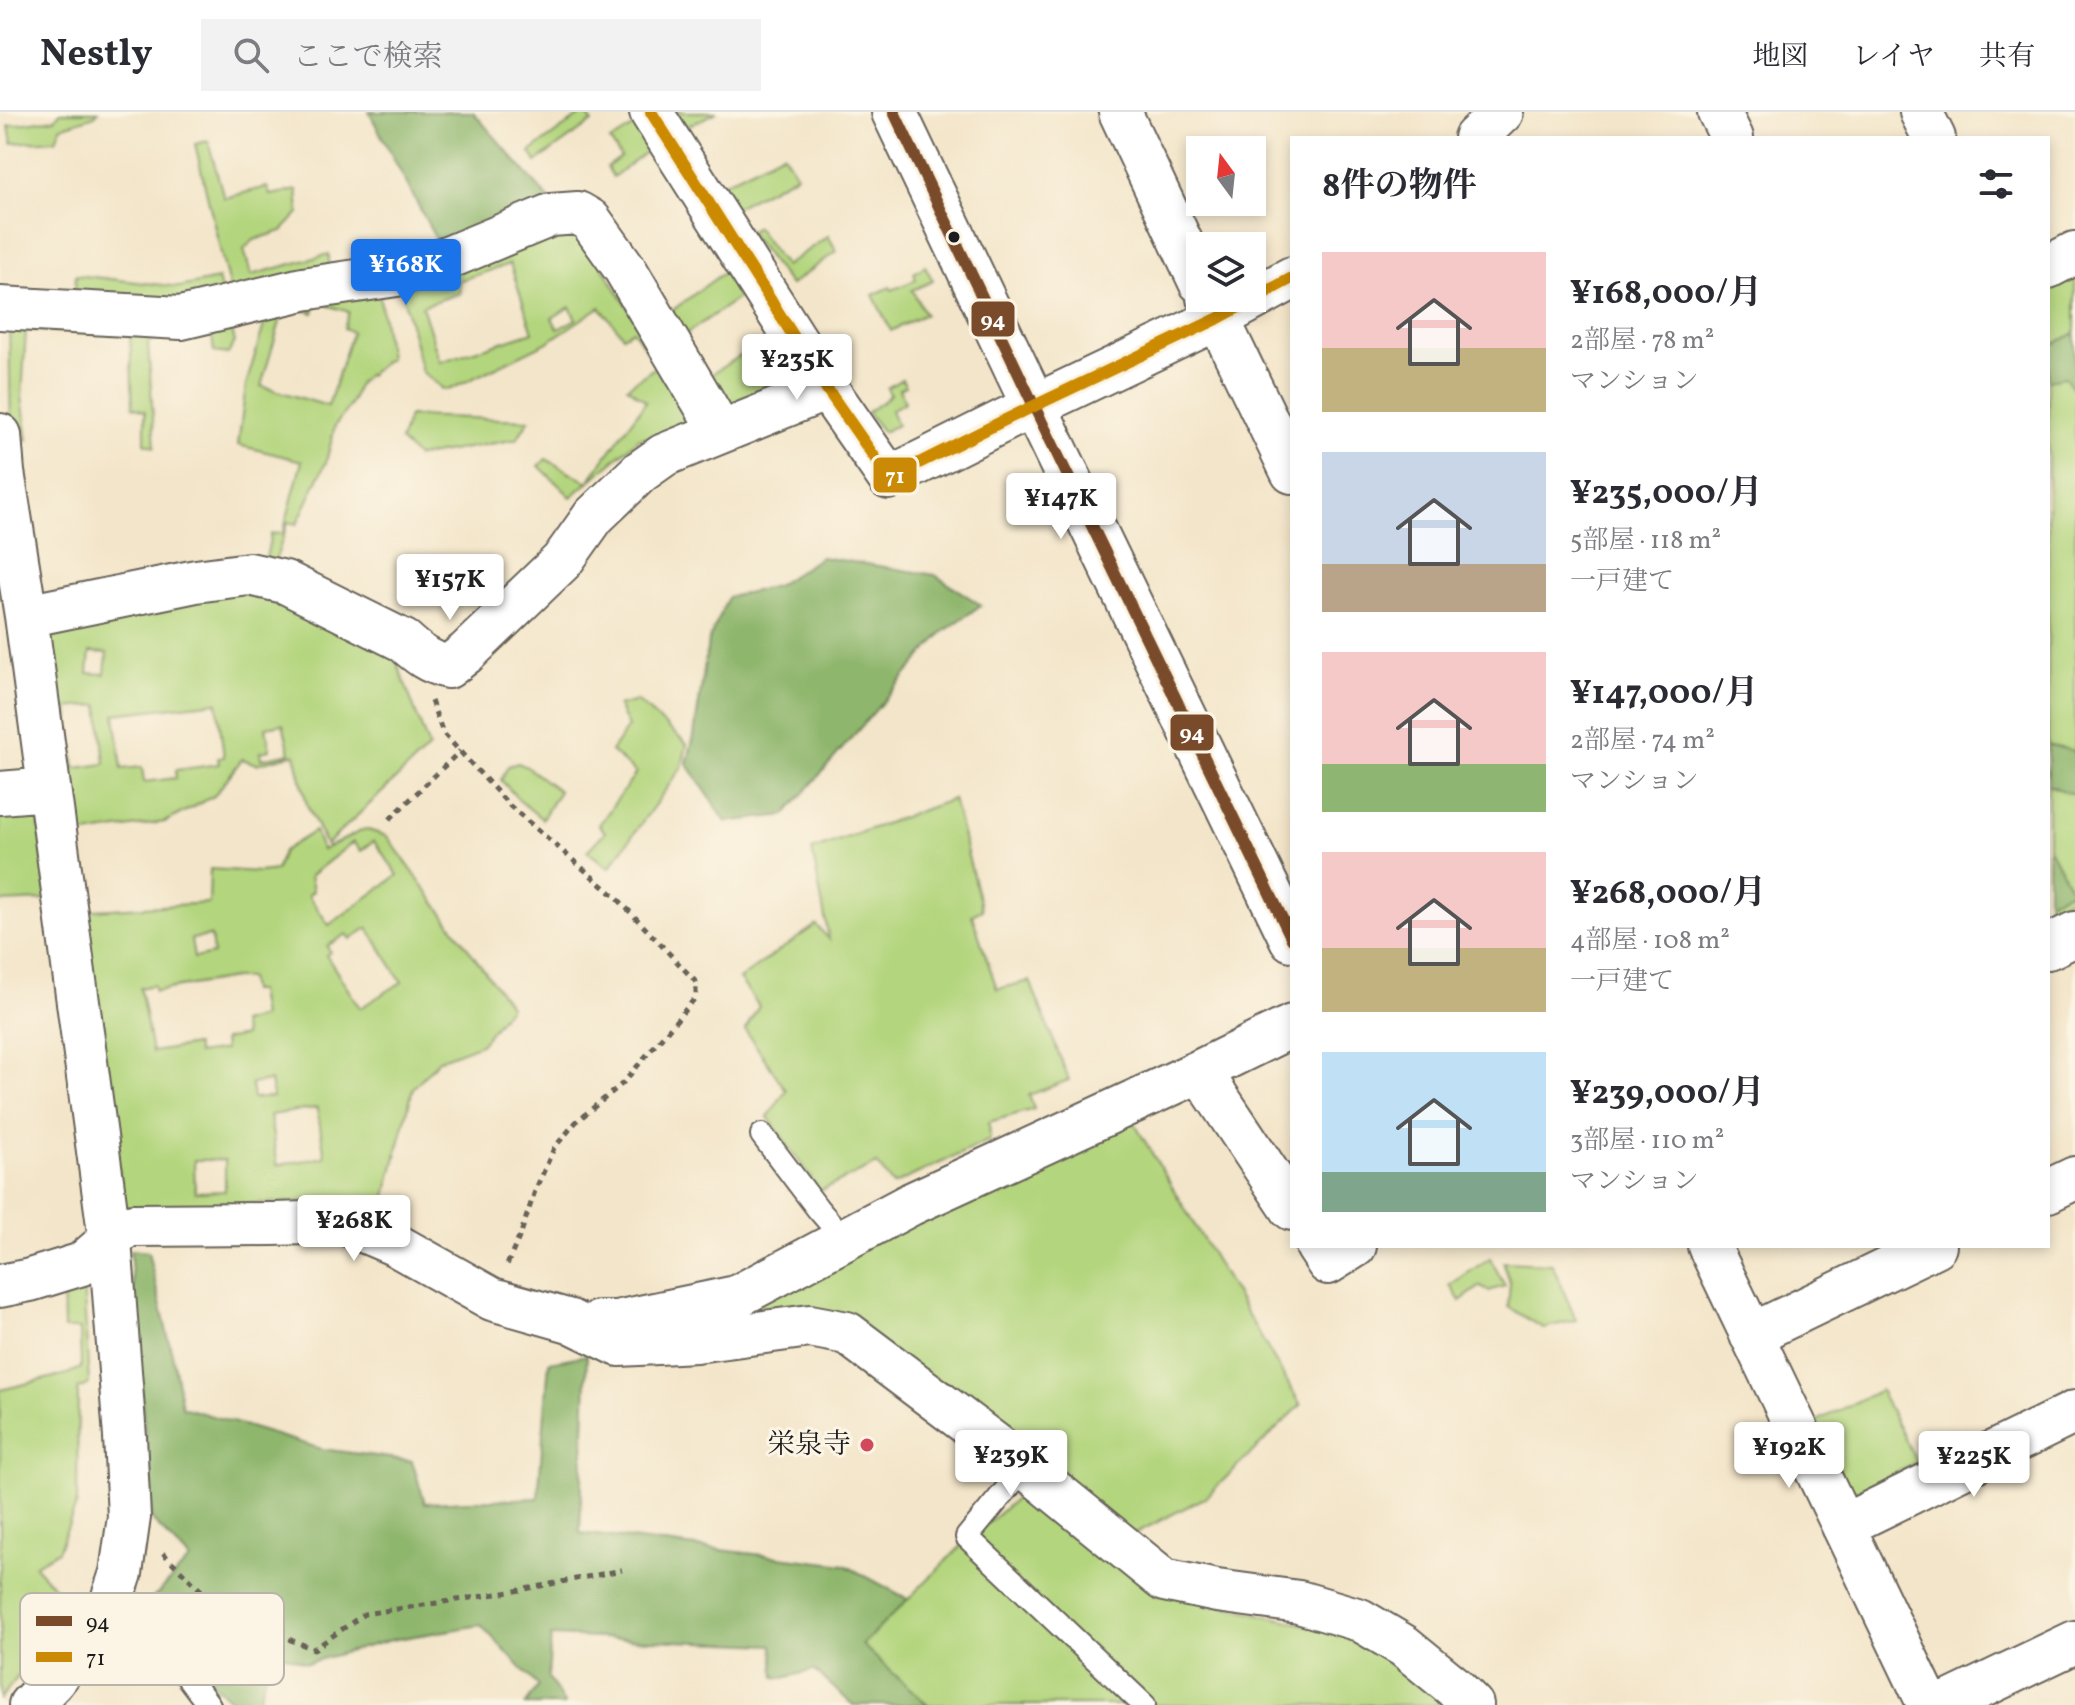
<!DOCTYPE html>
<html lang="ja">
<meta charset="utf-8">
<style>
:root{--surface:#fff;--page:#f2f2f3;--text:#2b2b33;--muted:#7c7c81;--line:#e1e1e2;--accent:#1a73e8}
body{margin:0;font-family:Vollkorn,"Noto Serif JP",serif;background:var(--page);color:var(--text);height:100vh;display:flex;flex-direction:column;font-size:30px;white-space:nowrap}
*{box-sizing:border-box;margin:0}
p{font-size:26px;color:var(--muted)}
.icon{flex:none;width:44px;height:44px;fill:none;stroke:currentColor;stroke-width:2;stroke-linecap:round;stroke-linejoin:round}
.map{position:relative;flex:1;overflow:hidden}
.side{position:absolute;left:1290px;top:24px;width:760px;height:1112px;display:flex;flex-direction:column;background:var(--surface);border-radius:0px;box-shadow:0 4px 12px #0003}
.side>*{flex:none}
.needle{width:52px;rotate:345deg}
.fabs{position:absolute;left:1186px;top:24px;display:grid;gap:16px}
.fabs a{display:grid;place-items:center;width:80px;height:80px;border-radius:0px;background:var(--surface);box-shadow:0 4px 12px #0003;font-size:40px}
.price{position:absolute;translate:-50% -68px;padding:0 18px;border-radius:8px;background:#fff;color:#222;font-size:26px;line-height:52px;filter:drop-shadow(0 2px 4px #0008)}
.price::after{content:'';position:absolute;left:50%;top:48px;width:24px;height:18px;margin-left:-12px;background:inherit;clip-path:polygon(0 0,100% 0,50% 100%)}
.price.current{background:var(--accent);color:#fff}
ul{padding:0;list-style:none}
li{display:flex;align-items:center;gap:24px;height:200px;padding:0 32px}
li span{display:grid;place-items:center;flex:none;width:224px;height:160px;border-radius:0px;color:#555}
li>.icon{margin-inline-start:auto}
span .icon{width:96px;height:96px;fill:#fffc;stroke-width:1}
li b{font-size:34px}
h2{display:flex;justify-content:space-between;align-items:center;height:96px;padding:0 32px;font-size:34px}
header{display:flex;align-items:center;gap:48px;box-sizing:border-box;height:112px;padding:0 40px;background:var(--surface);border-bottom:2px solid var(--line)}
header strong{font-size:38px}
nav{display:flex;gap:44px;margin-inline-start:auto;font-size:28px}
.search{width:560px;height:72px;background:var(--page);display:flex;align-items:center;gap:20px;box-sizing:border-box;padding:0 28px;border-radius:0px;color:var(--muted);font-size:30px}
.map>svg:first-child{display:block}
</style>
<header>
<strong>Nestly</strong>
<div class="search"><svg class="icon" aria-label="search" viewBox="0 0 24 24"><circle cx="10" cy="10" r="6"/><path d="M15 15l6 6"/></svg>ここで検索</div>
<nav><a>地図</a><a>レイヤ</a><a>共有</a></nav>
</header>
<div class="map">
<svg width="2075" height="1593" viewBox="0 0 2075 1593">
<rect width="100%" height="100%" fill="#fcf5e5"/>
<filter id="ink" filterUnits="userSpaceOnUse"><feTurbulence type="fractalNoise" baseFrequency=".0125" numOctaves="2"/><feDisplacementMap in="SourceGraphic" scale="16" xChannelSelector="R" yChannelSelector="G"/><feConvolveMatrix kernelMatrix="1 2 1 2 8 2 1 2 1" color-interpolation-filters="sRGB"/></filter>
<filter id="wash" filterUnits="userSpaceOnUse"><feTurbulence type="fractalNoise" baseFrequency=".006" numOctaves="4" result="noise"/><feDisplacementMap in="SourceGraphic" scale="32" xChannelSelector="R" yChannelSelector="G"/><feGaussianBlur stdDeviation="1.8" result="paint"/><feColorMatrix in="noise" values="0 0 0 0 0 0 0 0 0 0 0 0 0 0 0 0 0 1.4 0 .05"/><feComposite in="paint" operator="in"/></filter>
<g filter="url(#wash)">
<rect width="100%" height="100%" fill="#f3e5c9"/>
<path fill="#b3d57d" stroke="#68784c" stroke-width="2" fill-rule="evenodd" d="M60,0H98L95,4L61,15L56,28L12,31L9,13L55,7Z
M585,0L592,10L536,50L530,40Z
M677,0H717L684,16L675,1Z
M636,13L651,36L613,65L607,55L621,45L610,29Z
M208,29L224,86L267,75L270,83L297,78L299,101L282,119L254,128L244,137L251,163L329,142V154L230,179L195,32Z
M783,41L797,63L734,96L720,73Z
M756,115L785,154L828,124L837,139L790,173L749,120Z
M578,116L698,307L676,321L640,326L571,385L539,354L546,347L588,370L646,289L627,275L657,254L633,218L623,224L600,195L546,231L451,277H443L422,260L401,176ZM510,152L533,220L440,250L422,194L460,181L458,169ZM570,195L576,207L558,217L552,206Z
M925,154L933,169L912,178L925,202L891,219L873,183L890,175L892,178L916,168L914,161Z
M727,158L744,182L683,224L670,200Z
M2075,162V784L2048,797V175Z
M76,163L180,175L218,167L222,181L176,192L74,189Z
M379,180L389,246L359,271L350,293L335,314L326,350L297,412L288,410L273,456H264L271,422L283,421L302,349L238,333L246,273L270,193ZM317,190L349,200L344,216L352,220L328,294L261,274L285,193L314,201Z
M229,206L235,230L228,242L214,240L212,223L157,225L148,231L155,335L145,331V299L133,295L130,223L26,218L22,285L28,328L11,325L9,207Z
M770,225L790,248L781,273L734,296L726,293L710,263Z
M902,267L906,274L899,277L905,290L891,298L897,313L883,320L867,300L885,288L890,282L887,276Z
M409,304L529,308L517,327L417,345L400,329Z
M248,473L395,545L429,636L326,733L307,693L295,642L256,652L242,647L214,684L165,710L65,725L37,514ZM90,540L107,541L105,562L88,561ZM217,590L224,645L218,646L219,652L176,658V666L144,670L142,655L122,657L115,602ZM99,593L105,652L75,656L68,596ZM283,612L290,641L261,647L260,640L270,638L266,615Z
M637,589L687,632L682,655L609,756L587,739L605,720L599,713L636,661L611,639L628,615L618,594Z
M518,651L527,655L559,679L542,707L519,688L501,668L508,654Z
M953,687L982,798L972,803L997,877L1030,869L1069,968L1029,983L1034,997L989,1010L990,1028L893,1073L877,1052L820,1079L768,1005L786,978L745,918L759,894L739,867L816,813L829,827L812,738Z
M37,691L47,788L0,790V694Z
M365,717L387,724L510,894L481,932L439,948L413,976L379,1112L335,1088L125,1097L78,799L209,791L210,757L259,760L276,758L283,739L315,719L322,738ZM374,729L398,763L329,813L308,783L313,779L310,764L353,730L361,739ZM368,816L402,870L360,896L326,843L330,840L327,834L347,822L351,827ZM211,824L213,842L194,846L191,827ZM234,866H249L251,879H258L262,905L241,911L244,924L223,928L224,938L197,942L195,933L152,940L140,876L153,873L155,879ZM270,969L273,985L253,987L251,972ZM317,996L325,1045L277,1053L270,1003ZM194,1048H225V1079L195,1080Z
M1133,1009L1301,1293L1206,1385L1132,1423L862,1216L686,1215L906,1115Z
M1490,1146L1505,1174L1489,1179L1481,1174L1460,1189L1450,1173Z
M1503,1150L1552,1152L1576,1208L1543,1216L1508,1195L1510,1171Z
M83,1168L89,1272L78,1277L77,1391L58,1439L34,1453L82,1505L33,1546L0,1587V1278L67,1262L81,1256L80,1217H64L63,1174Z
M1880,1278L1917,1351L1857,1380L1846,1372L1815,1310Z
M1029,1375L1153,1478L1364,1526L1448,1593H928L862,1533L957,1438Z"/>
<path fill="#8eb66c" stroke="#556944" stroke-width="2" d="M369,0H473L550,88L438,131Z
M2075,221V279L2065,265L2048,268V235Z
M821,445L935,463L981,493L942,521L785,703L726,710L687,651L694,624L708,530L728,485L776,474Z
M2048,633L2075,639V683L2048,673Z
M2048,734L2072,779L2048,789Z
M130,1138L148,1140L173,1246L182,1295L322,1337L412,1349L425,1391L538,1386L549,1250L587,1243L580,1421L845,1453L908,1487L862,1533L928,1593H853L814,1558L784,1566L775,1565L773,1533L551,1524L548,1565L565,1593H525L538,1574L481,1513L391,1528L307,1551L272,1538L257,1593H236L139,1501L190,1447L152,1408Z"/>
</g>
<g filter="url(#ink)">
<g fill="none" stroke-linecap="round" stroke-linejoin="round">
<g stroke="#676259" stroke-width="26">
<path id="service" d="M762,1023L818,1097L844,1127
M1025,1355L967,1425L1144,1593
M109,1497L183,1559L209,1593"/>
</g>
<g stroke="#676259" stroke-width="46">
<path id="minor" d="M651,0L827,277L889,366L1007,307L1217,207L1292,166
M1120,0L1200,170
M1719,0L1732,26
M1921,0L1934,26
M1475,26L1502,0
M2048,155L2075,141
M1208,186L1292,360
M0,196L181,206L303,177L396,163L445,147L551,103L578,101L590,108L625,157L721,320
M0,323L3,360L26,504L110,1128L125,1325L129,1405L121,1461L109,1497L53,1569L30,1593
M26,504L196,469L249,462L285,470L404,529C418,542 430,551 448,555L466,541L562,449L594,404L640,360L664,343L827,277
M0,681L49,677
M1200,959L1292,1097
M2048,1079L2075,1066
M1317,1134L1328,1151L1355,1134
M1709,1134L1929,1593
M0,1174L30,1168L82,1152L125,1115L133,1113L273,1112L342,1110L394,1132L492,1187L570,1209L619,1233L696,1229L810,1214L847,1221L1025,1355L1164,1468L1217,1479L1299,1490L1360,1508L1404,1534L1453,1574L1472,1593
M599,1210H616L736,1185L911,1092L1200,959L1292,914
M1751,1223L1935,1134
M1843,1414L2075,1300
M1943,1593L2075,1530"/>
</g>
<g stroke="#676259" stroke-width="48">
<path id="tertiary" d="M894,0L1034,294L1292,827
M2048,835L2075,822"/>
</g>
<path stroke="#676259" stroke-width="5" stroke-dasharray="6 6" stroke-linecap="butt" d="M431,589L443,621L510,694L616,785L696,870V885L623,971L576,1010L554,1036L535,1079L521,1121L507,1153
M390,707L460,639
M163,1441L226,1503L314,1537L364,1502L510,1480L622,1458"/>
<use href="#service" stroke="#fff" stroke-width="22"/>
<use href="#minor" stroke="#fff" stroke-width="42"/>
<use href="#tertiary" stroke="#fff" stroke-width="44"/>
<g stroke="#fcf5e5" stroke-width="18">
<path id="bus-1" d="M894,0L1034,294L1292,827"/>
</g>
<g stroke="#fcf5e5" stroke-width="18">
<path id="bus-2" d="M651,0L827,277L889,366L1007,307L1217,207L1292,166"/>
</g>
<use href="#bus-1" stroke="#7a4b2a" stroke-width="12"/>
<use href="#bus-2" stroke="#cb8a06" stroke-width="12"/>
</g>
</g>
<circle fill="#1c1c1c" stroke="#fcf5e5" stroke-width="3" cx="954" cy="125" r="7"/>
<circle fill="#d1495b" stroke="#fcf5e5" stroke-width="3" cx="867" cy="1333" r="8"/>
<g text-anchor="middle" dominant-baseline="central" stroke-width="6" stroke-linejoin="round" paint-order="stroke">
<g font-size="28" fill="#1c1c1c" stroke="#fcf5e5" text-anchor="end">
<text x="851" y="1333">栄泉寺</text>
</g>
</g>
<rect x="20" y="1481" width="264" height="92" rx="12" fill="#fcf5e5" stroke="#b9b4a9" stroke-width="2"/>
<rect x="36" y="1504" width="36" height="10" fill="#7a4b2a"/>
<rect x="36" y="1540" width="36" height="10" fill="#cb8a06"/>
<g font-size="22" fill="#1c1c1c">
<text x="86" y="1517">94</text>
<text x="86" y="1553">71</text>
</g>
<g stroke="#fcf5e5" stroke-width="3">
<rect x="970" y="188" width="46" height="38" rx="8" fill="#7a4b2a"/>
<rect x="872" y="344" width="46" height="38" rx="8" fill="#cb8a06"/>
<rect x="1169" y="601" width="46" height="39" rx="8" fill="#7a4b2a"/>
</g>
<g font-size="22" text-anchor="middle" font-weight="bold" fill="#fff">
<text x="993" y="215">94</text>
<text x="895" y="371">71</text>
<text x="1192" y="628">94</text>
</g>
</svg>
<div class="fabs">
<a><svg class="needle" viewBox="-14 -14 28 28"><path d="M0-13l5 13h-10z" fill="#e53935"/><path d="M0 13l5-13h-10z" fill="#7c7c81"/></svg></a>
<a><svg class="icon" aria-label="layers" viewBox="0 0 24 24"><path d="M12 4l9 5-9 5-9-5zM3 14l9 5 9-5"/></svg></a>
</div>
<b class="price current" style="left:406px;top:195px">¥168K</b>
<b class="price" style="left:797px;top:290px">¥235K</b>
<b class="price" style="left:1061px;top:429px">¥147K</b>
<b class="price" style="left:450px;top:510px">¥157K</b>
<b class="price" style="left:354px;top:1151px">¥268K</b>
<b class="price" style="left:1789px;top:1378px">¥192K</b>
<b class="price" style="left:1011px;top:1386px">¥239K</b>
<b class="price" style="left:1974px;top:1387px">¥225K</b>
<section class="side">
<h2>8件の物件<svg class="icon" aria-label="filters" viewBox="0 0 24 24"><path d="M4 7h16M4 17h16"/><circle cx="9" cy="7" r="2"/><circle cx="15" cy="17" r="2"/></svg></h2>
<ul>
<li><span style="background:linear-gradient(#f6c9c9 60%,#c2b280 0)"><svg class="icon" aria-label="home" viewBox="0 0 24 24"><path d="M3 11l9-7 9 7M6 9v11h12V9"/></svg></span><div><b>¥168,000/月</b><p>2部屋 · 78 m²</p><p>マンション</p></div></li>
<li><span style="background:linear-gradient(#c9d6e8 70%,#b9a48a 0)"><svg class="icon" aria-label="home" viewBox="0 0 24 24"><path d="M3 11l9-7 9 7M6 9v11h12V9"/></svg></span><div><b>¥235,000/月</b><p>5部屋 · 118 m²</p><p>一戸建て</p></div></li>
<li><span style="background:linear-gradient(#f6c9c9 70%,#8fb573 0)"><svg class="icon" aria-label="home" viewBox="0 0 24 24"><path d="M3 11l9-7 9 7M6 9v11h12V9"/></svg></span><div><b>¥147,000/月</b><p>2部屋 · 74 m²</p><p>マンション</p></div></li>
<li><span style="background:linear-gradient(#f6c9c9 60%,#c2b280 0)"><svg class="icon" aria-label="home" viewBox="0 0 24 24"><path d="M3 11l9-7 9 7M6 9v11h12V9"/></svg></span><div><b>¥268,000/月</b><p>4部屋 · 108 m²</p><p>一戸建て</p></div></li>
<li><span style="background:linear-gradient(#bfe0f5 75%,#7fa58c 0)"><svg class="icon" aria-label="home" viewBox="0 0 24 24"><path d="M3 11l9-7 9 7M6 9v11h12V9"/></svg></span><div><b>¥239,000/月</b><p>3部屋 · 110 m²</p><p>マンション</p></div></li>
</ul>
</section>
</div>
